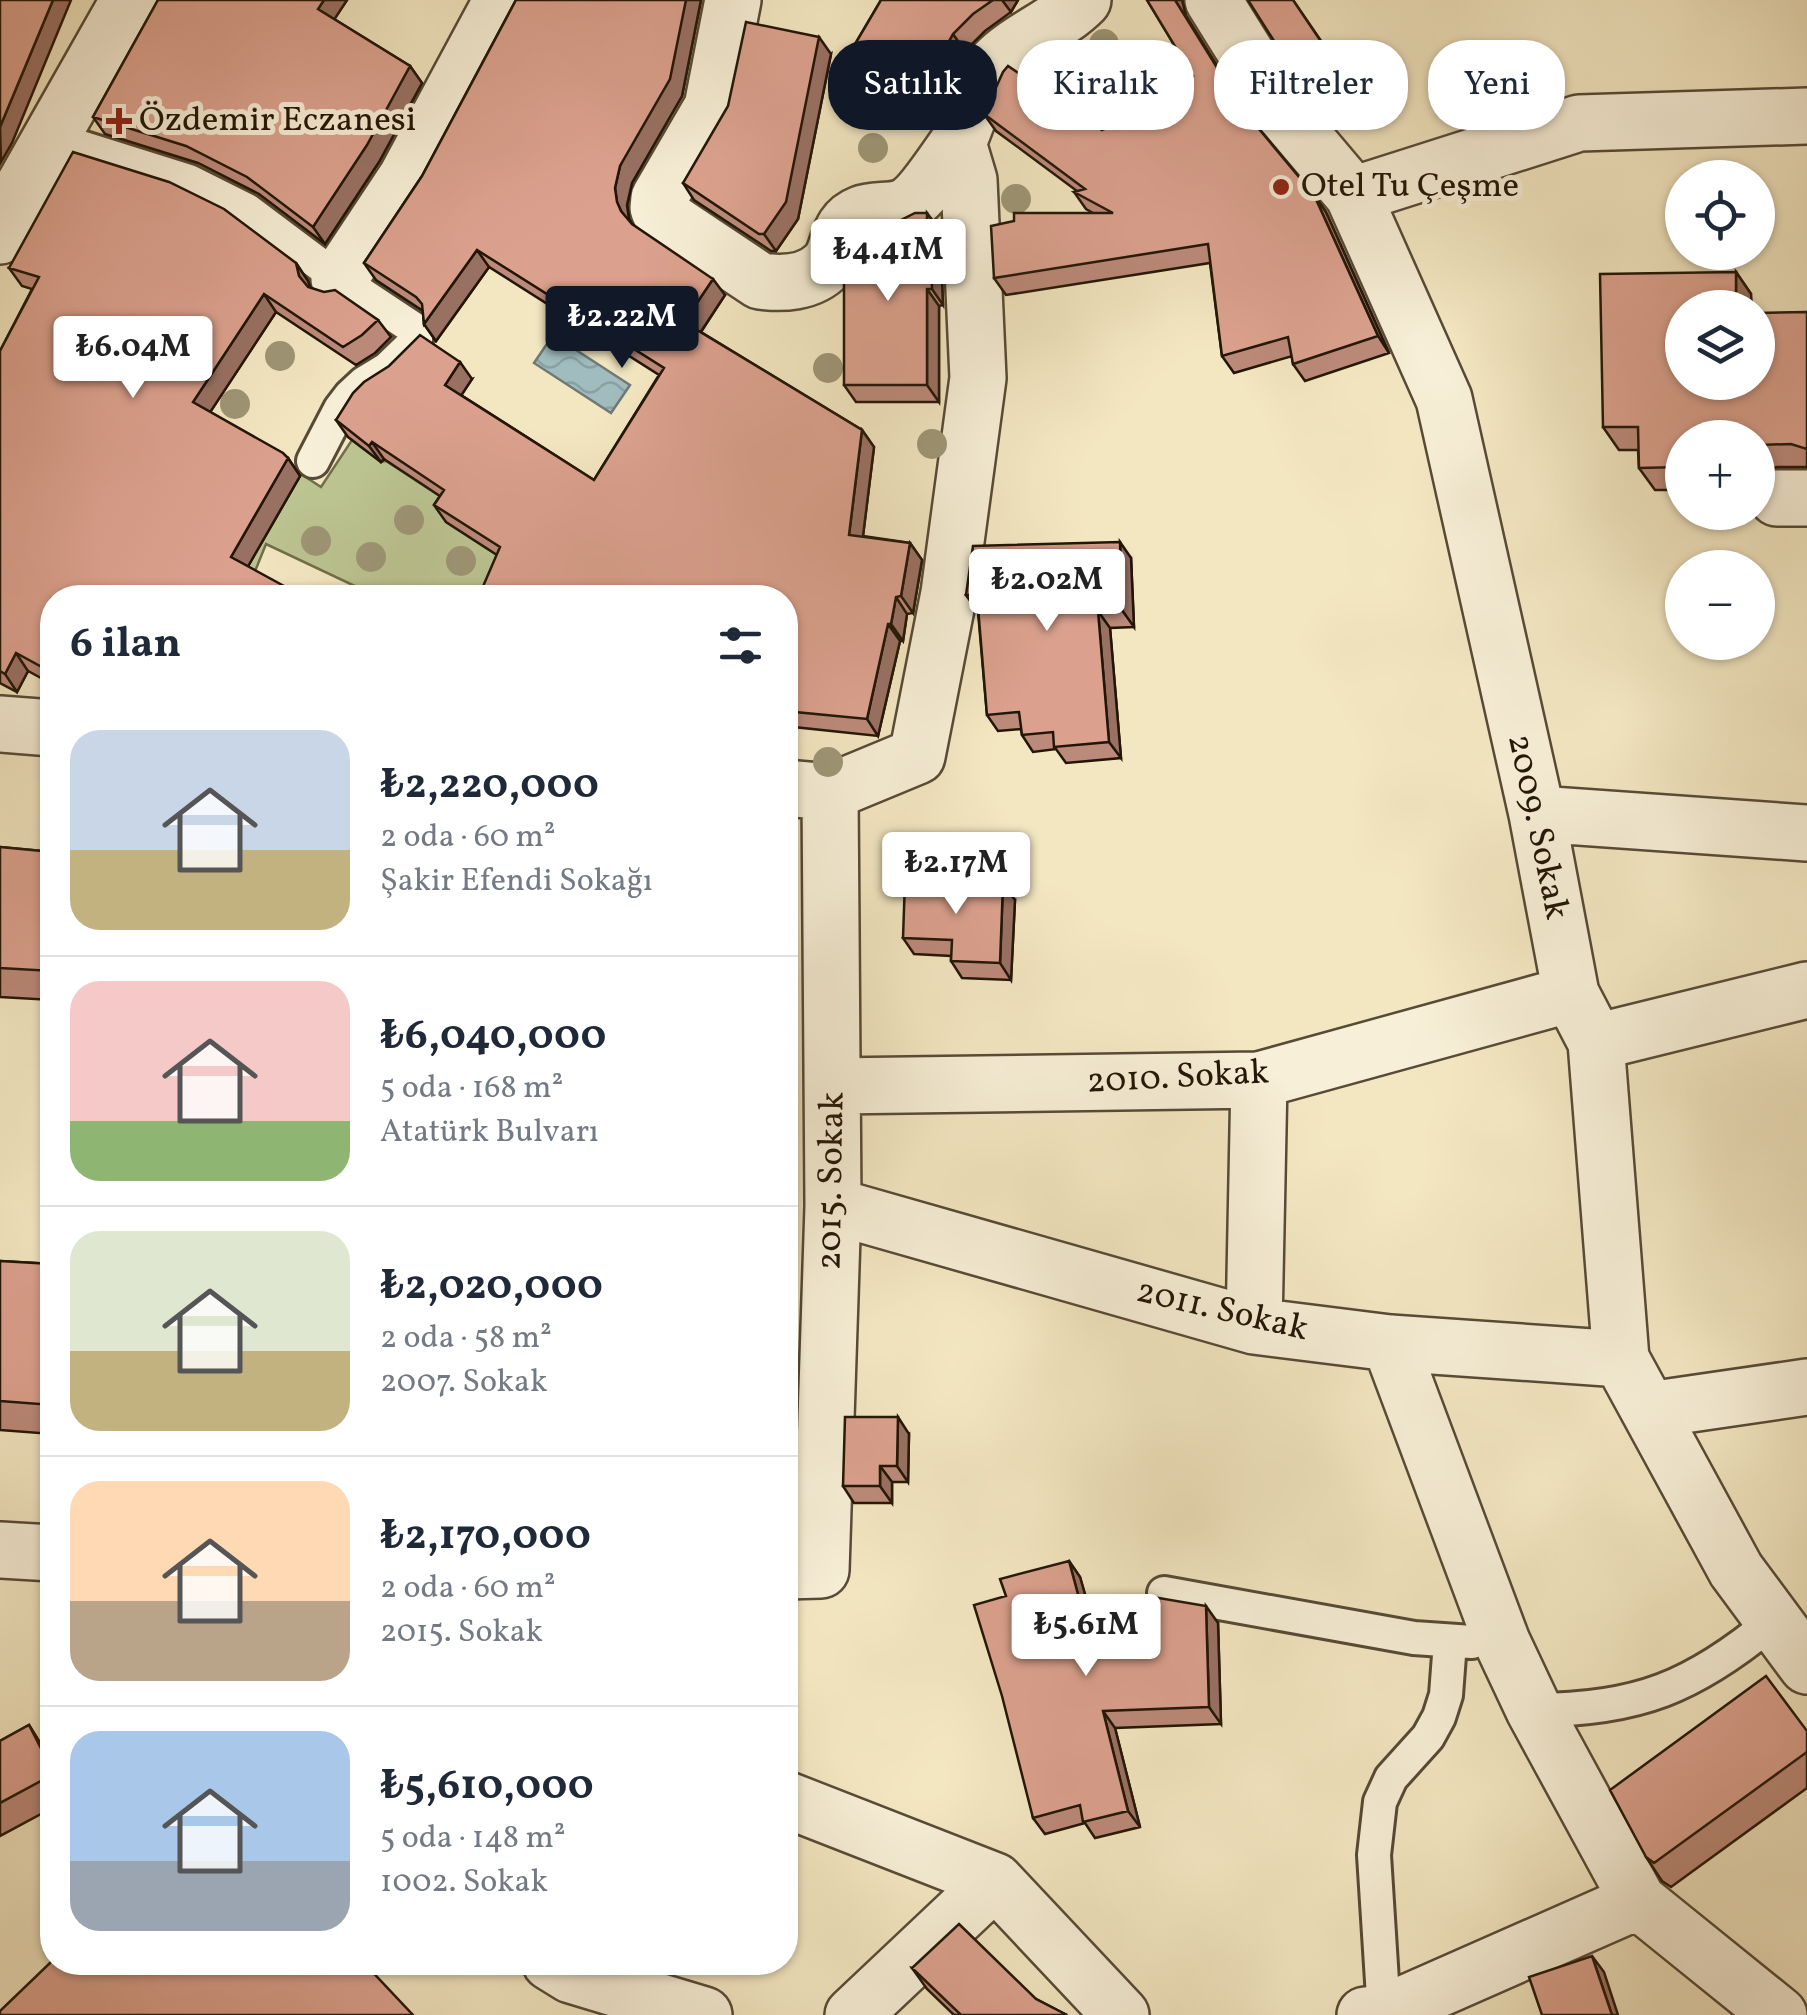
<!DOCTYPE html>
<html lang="tr">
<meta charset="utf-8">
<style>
:root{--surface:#fff;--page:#f6f6f7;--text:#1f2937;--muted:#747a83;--line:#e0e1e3;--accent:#111827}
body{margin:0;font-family:Vollkorn,serif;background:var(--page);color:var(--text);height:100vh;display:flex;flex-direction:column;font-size:38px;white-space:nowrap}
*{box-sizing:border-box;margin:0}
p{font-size:32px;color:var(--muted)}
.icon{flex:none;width:55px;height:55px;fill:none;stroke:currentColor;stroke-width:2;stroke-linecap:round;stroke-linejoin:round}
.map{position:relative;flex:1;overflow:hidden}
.details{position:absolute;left:40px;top:585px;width:758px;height:1390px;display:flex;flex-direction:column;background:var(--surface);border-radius:40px;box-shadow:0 2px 8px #0004}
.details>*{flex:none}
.hud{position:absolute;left:828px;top:40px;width:828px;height:90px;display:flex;gap:20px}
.fabs{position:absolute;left:1665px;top:160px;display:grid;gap:20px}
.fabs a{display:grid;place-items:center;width:110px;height:110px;border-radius:50%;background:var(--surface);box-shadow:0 2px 8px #0004;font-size:50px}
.price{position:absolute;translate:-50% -85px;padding:0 22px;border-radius:10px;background:#fff;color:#222;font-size:32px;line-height:65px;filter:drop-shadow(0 2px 5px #0008)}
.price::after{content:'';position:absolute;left:50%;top:60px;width:30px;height:22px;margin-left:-15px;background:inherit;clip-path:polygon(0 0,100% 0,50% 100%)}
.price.current{background:var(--accent);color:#fff}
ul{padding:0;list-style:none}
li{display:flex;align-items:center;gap:30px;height:250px;padding:0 30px}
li+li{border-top:2px solid var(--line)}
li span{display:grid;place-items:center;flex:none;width:280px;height:200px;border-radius:30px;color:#555}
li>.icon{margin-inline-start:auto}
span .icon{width:120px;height:120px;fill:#fffc;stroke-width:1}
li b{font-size:42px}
h2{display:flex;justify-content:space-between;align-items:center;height:120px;padding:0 30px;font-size:42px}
.tag{padding:0 35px;border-radius:40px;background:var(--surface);box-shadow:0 2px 8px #0004;font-size:35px;line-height:90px}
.tag.current{background:var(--accent);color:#fff}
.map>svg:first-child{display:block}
</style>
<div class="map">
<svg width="1807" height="2015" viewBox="0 0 1807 2015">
<defs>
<pattern id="water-waves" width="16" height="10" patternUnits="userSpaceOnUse" patternTransform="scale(2.5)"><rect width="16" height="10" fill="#a1bcbe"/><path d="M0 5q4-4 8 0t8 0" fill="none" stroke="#8aa1a2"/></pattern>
</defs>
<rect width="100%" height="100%" fill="#f3e7c2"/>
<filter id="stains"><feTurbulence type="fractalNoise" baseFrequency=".002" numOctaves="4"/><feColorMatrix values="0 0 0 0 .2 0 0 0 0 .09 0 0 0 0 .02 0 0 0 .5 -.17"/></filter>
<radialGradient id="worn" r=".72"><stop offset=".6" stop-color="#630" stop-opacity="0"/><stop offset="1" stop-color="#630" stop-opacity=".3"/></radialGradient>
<path fill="#bcc592" stroke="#706e4c" stroke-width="2.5" d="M352,440L381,462L386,461L438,495L618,598L378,597L266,544L245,596L154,458L270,528L301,474L321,487Z
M51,999H52V1256H47Z"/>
<path fill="url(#water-waves)" stroke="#6f7a75" stroke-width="2.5" d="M553,335L630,385L611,413L534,363Z"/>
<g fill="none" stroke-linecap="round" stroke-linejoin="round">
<g stroke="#574a36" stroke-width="38">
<path id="lane" d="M52,138L189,181L247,210L339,279L416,330V341L387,369L364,383L350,396L340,409L313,461
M1164,1593L1414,1638L1472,1642
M1534,1710C1637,1710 1694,1687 1773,1621
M1384,2013L1374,1855L1380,1802L1391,1778L1428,1737L1439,1717L1446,1695L1450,1642"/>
</g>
<g stroke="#574a36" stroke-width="60">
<path id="street" d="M733,0L712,107L659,198L658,208L661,215L760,281C782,284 810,283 827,265C841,250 835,224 861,214C873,209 888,212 901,208C920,202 945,160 958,143
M1213,0L1282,111L1353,195L1444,399L1537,814L1571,994L1596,1042L1621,1359L1736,1570L1807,1666
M1353,195L1579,123L1807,116
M0,236L11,208L129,0
M339,279L406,178L502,0
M1777,498H1807
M0,724L52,728
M785,788L830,792L917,756L949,593L978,378L969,180L958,143C966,125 981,77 994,65C1020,38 1057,26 1083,0
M1537,814L1807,833
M1596,1042L1807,990
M834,1086L1259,1080L1571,994
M833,1206L1254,1326L1390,1343L1621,1359
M1254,1326L1259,1080
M1649,1410L1807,1387
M0,1550L52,1553
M785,1571L821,1570L833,1206L830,792
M785,1799L995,1881L1121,2015
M1638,1901L1779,2015
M550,1962L571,1975L704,2015
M853,2015L995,1881
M1365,2015L1384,2013L1638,1901L1534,1710L1502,1642L1390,1343"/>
</g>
<use href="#lane" stroke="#f7efd7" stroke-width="32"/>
<use href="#street" stroke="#f7efd7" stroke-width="55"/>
</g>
<g fill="#9e9676">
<circle cx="1104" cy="44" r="15"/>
<circle cx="1077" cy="69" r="15"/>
<circle cx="1134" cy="76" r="15"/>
<circle cx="1112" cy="108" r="15"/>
<circle cx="873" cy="148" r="15"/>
<circle cx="1016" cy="199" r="15"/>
<circle cx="280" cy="356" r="15"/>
<circle cx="828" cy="368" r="15"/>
<circle cx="235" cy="404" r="15"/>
<circle cx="932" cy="444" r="15"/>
<circle cx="409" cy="520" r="15"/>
<circle cx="316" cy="541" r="15"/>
<circle cx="371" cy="557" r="15"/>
<circle cx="461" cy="561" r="15"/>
<circle cx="828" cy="762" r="15"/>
</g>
<path fill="#bc8a7a" stroke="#231607" stroke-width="2.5" d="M158,0H347L334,19L410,66L422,83L379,162L325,244L259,194L198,163L105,134L93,117Z
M516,0H701L682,96L632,183L627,205L629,219L632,224L725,295L701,332L862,430L874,447L863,536L910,543L922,560L913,613L907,614L903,641H900L878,736L793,727L792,749L785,748V598L497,555L446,522L434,505L440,496L384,459L381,462L348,437L336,420L472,379L461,395L594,480L659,375L489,267L436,341L424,324L423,311L376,280L364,263L422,176Z
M881,0H1018L1011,12L985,31L965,51L950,78L931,126L852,85L841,68Z
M1147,0H1182L1186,16L1249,117L1314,195L1326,212L1389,353L1305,381L1293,364L1292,356L1234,373L1222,356L1210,263L1006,295L994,278L1093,213L1086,209L1074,192L1077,191L996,131L984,114L1102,130L1185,92L1193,76Z
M1293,0L1332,57L1300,80L1288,63Z
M831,54L798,219L776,251H771L694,200L683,183Z
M939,229V252L941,255L943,305L939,306V402H856L844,385Z
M296,263L308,281L310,287L378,320L391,337L375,353L356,365L276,312L210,412L288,458L300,476L248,566L52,598V684L28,671L17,692L0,683V351L32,289L22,286L9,268Z
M1736,272L1751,294L1682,382L1807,312V467H1777L1761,472L1758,475V438H1682V490H1655L1639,468L1638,450H1619L1603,427Z
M1131,558L1134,627L1110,628L1121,758L1066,763L1056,749L1033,752L1022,735L1021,729L998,731L987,715L978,612L966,595Z
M0,847L52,852V1000L0,997Z
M1015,900L1011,980L962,978L951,961V956L914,954L903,938Z
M0,1261L52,1264V1434L0,1430Z
M909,1434L908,1482H892V1503H854L843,1486Z
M1069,1561L1080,1577L1086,1598L1218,1623L1221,1724L1115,1728L1140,1827L1095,1838L1085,1823L1045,1834L1033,1818L1006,1596Z
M29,1725L52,1762V1808L0,1836V1741Z
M1807,1731V1788L1671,1887L1662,1881L1646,1857Z
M912,1968L1036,1999L1067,2015H954L927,1989Z"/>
<path fill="#997163" stroke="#231607" stroke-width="2.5" d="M53,0H71L12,143L1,162L0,127Z
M324,0H347L330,26L318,9Z
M686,0H701L682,96L632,183L627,205L629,219L633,228L621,211L617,202L615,188L620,166Z
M1002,0H1018L1011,12Z
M1175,0H1182L1186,16L1255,128Z
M953,34L965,51L950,78L931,126L919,109L938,61Z
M819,37L831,54L798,219L776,251L764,234Z
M410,66L422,83L379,162L325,244L313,227Z
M1314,195L1326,212L1389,353L1378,336Z
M927,213L939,229V252L941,255L943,305L932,289L927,239Z
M477,250L489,267L436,341L424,324Z
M296,263L308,281L312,294L299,276Z
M1736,272L1751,294L1752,308H1736Z
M713,279L725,295L696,339L684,322Z
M927,289L939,306V402L927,385Z
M264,294L276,312L205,420L193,402Z
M460,362L472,379L457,402L445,385Z
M862,430L874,447L861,552L849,535Z
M372,442L384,459L381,462L369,446Z
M288,458L300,476L243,575L231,557Z
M1120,542L1131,558L1134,627L1122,610Z
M910,543L922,560L913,613L901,596Z
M896,597L907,614L903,641L891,624Z
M1098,611L1110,628L1121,758L1109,742Z
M888,624L900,641L878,736L867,719Z
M16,653L28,671L17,692L5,674Z
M785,716L793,727L792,749L785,739Z
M1003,884L1015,900L1011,980L1000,963Z
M898,1417L909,1434L908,1482L897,1466Z
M880,1466L892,1482V1503L880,1486Z
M1069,1561L1080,1577L1091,1615L1079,1598Z
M1206,1606L1218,1623L1221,1724L1209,1707Z
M1103,1711L1115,1728L1140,1827L1128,1811Z
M29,1725L52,1762V1770Z
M1592,1956L1604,1972L1618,2015H1612Z"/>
<path fill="#dba18e" stroke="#231607" stroke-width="2.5" d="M0,0H53L0,127Z
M158,0H324L318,9L410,66L367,145L313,227L247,177L186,146L93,117Z
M516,0H686L670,79L620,166L615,188L617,202L621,211L632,224L713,279L684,322L862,430L849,535L910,543L901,596L896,597L891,624H888L867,719L785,711V598H478L500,547L434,505L444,490L372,442L369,446L336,420L353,393L364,382L389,366L420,335L460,362L445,385L594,480L664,368L477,250L424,324L422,304L416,297L364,263L422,176Z
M881,0H993L973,14L953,34L938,61L919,109L841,68Z
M1147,0H1175L1244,111L1314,195L1378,336L1293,364L1288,337L1222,356L1208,244L994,278L991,226L1014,221V213H1113L1074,192L1085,189L984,114L1003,72L1008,66L1102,130L1185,92L1181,84L1193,76Z
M1248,0H1293L1320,40L1288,63Z
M746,22L819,37L786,202L764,234H759L683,183L728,106Z
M73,152L169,182L224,209L296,263L299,276L308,287L324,292L335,290L378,320L362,335L343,347L264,294L193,402L283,453L288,458L231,557L306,598H52L51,672L16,653L5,674L0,671V351L39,277L9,268Z
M915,213H927V239L930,238L932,289H927V385H844V262L859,229L864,226L897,222Z
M1736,272V308H1682V382H1758V313L1807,312V449L1791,444L1758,445V438H1682V467L1639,468L1638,427H1603L1600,274Z
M1120,542L1122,610L1098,611L1109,742L1054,747L1053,732L1022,735L1019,712L987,715L977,595H966L973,546Z
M0,847L52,852V971L0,968Z
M905,880L1003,884L1000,963L951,961L952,940L903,938Z
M0,1261L52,1264V1405L0,1401Z
M845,1417H898L897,1466H880V1486H843Z
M1069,1561L1079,1598L1147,1596L1206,1606L1209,1707L1103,1711L1128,1811L1083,1822L1080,1805L1033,1818L1002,1696L974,1605L1006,1596L1000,1579Z
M1766,1676L1807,1731V1752L1654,1863L1646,1857L1610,1790Z
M29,1725L52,1770V1775L0,1803V1741Z
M959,1924L1036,1999L1067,2015H961L912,1968Z
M1592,1956L1612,2015H1542L1529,1977Z
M52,1961L363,1962L413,2015H0V2011Z"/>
<g fill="#8f2418" stroke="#f7efd7" stroke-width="4">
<path d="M114 106h10v10h10v10h-10v10h-10v-10h-10v-10h10z"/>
<circle cx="1281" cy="187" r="10"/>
</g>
<g text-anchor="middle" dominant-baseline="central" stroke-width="10" stroke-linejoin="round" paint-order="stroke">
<g font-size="35" fill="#231607" stroke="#f7efd7" text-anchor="start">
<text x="139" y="121">Özdemir Eczanesi</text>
<text x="1301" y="187">Otel Tu Çeşme</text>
</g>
<g font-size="35" fill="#231607" stroke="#f7efd7">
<text transform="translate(1537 827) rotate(78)">2009. Sokak</text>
<text transform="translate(1178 1078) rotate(-3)">2010. Sokak</text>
<text transform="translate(832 1181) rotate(-89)">2015. Sokak</text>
<text transform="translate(1222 1311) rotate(13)">2011. Sokak</text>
</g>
</g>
<rect width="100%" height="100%" filter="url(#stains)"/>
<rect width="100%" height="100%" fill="url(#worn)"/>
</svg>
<div class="fabs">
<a><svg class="icon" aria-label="locate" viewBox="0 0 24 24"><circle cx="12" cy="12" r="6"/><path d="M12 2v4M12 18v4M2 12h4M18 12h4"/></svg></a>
<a><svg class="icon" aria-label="layers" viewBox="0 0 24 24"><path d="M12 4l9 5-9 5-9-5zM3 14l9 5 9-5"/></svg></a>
<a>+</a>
<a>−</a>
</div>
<b class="price" style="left:888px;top:304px">₺4.41M</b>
<b class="price current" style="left:622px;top:371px">₺2.22M</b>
<b class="price" style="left:133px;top:401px">₺6.04M</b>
<b class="price" style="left:1047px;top:634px">₺2.02M</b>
<b class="price" style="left:956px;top:917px">₺2.17M</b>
<b class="price" style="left:1086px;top:1679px">₺5.61M</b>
<div class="hud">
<a class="tag current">Satılık</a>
<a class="tag">Kiralık</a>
<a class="tag">Filtreler</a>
<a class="tag">Yeni</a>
</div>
<section class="details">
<h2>6 ilan<svg class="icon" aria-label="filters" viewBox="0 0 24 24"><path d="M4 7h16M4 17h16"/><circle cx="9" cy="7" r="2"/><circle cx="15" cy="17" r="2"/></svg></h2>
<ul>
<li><span style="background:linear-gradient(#c9d6e8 60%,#c2b280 0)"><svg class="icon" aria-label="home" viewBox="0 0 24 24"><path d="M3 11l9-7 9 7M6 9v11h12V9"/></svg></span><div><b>₺2,220,000</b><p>2 oda · 60 m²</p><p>Şakir Efendi Sokağı</p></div></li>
<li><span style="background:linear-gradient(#f6c9c9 70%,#8fb573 0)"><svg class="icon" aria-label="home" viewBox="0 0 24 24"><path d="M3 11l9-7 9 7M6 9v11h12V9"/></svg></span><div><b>₺6,040,000</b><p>5 oda · 168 m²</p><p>Atatürk Bulvarı</p></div></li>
<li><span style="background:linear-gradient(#dfe7d0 60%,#c2b280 0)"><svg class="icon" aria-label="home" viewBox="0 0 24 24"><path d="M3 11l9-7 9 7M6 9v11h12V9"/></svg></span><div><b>₺2,020,000</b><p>2 oda · 58 m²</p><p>2007. Sokak</p></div></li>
<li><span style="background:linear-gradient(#ffd9b3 60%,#b9a48a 0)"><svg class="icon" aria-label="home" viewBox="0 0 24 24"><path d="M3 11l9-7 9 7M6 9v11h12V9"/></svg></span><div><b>₺2,170,000</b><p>2 oda · 60 m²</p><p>2015. Sokak</p></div></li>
<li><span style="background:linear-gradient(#a9c7e8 65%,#9aa5b1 0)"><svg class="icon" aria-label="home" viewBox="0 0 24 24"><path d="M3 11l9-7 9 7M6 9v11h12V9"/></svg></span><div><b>₺5,610,000</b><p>5 oda · 148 m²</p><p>1002. Sokak</p></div></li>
</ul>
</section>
</div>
